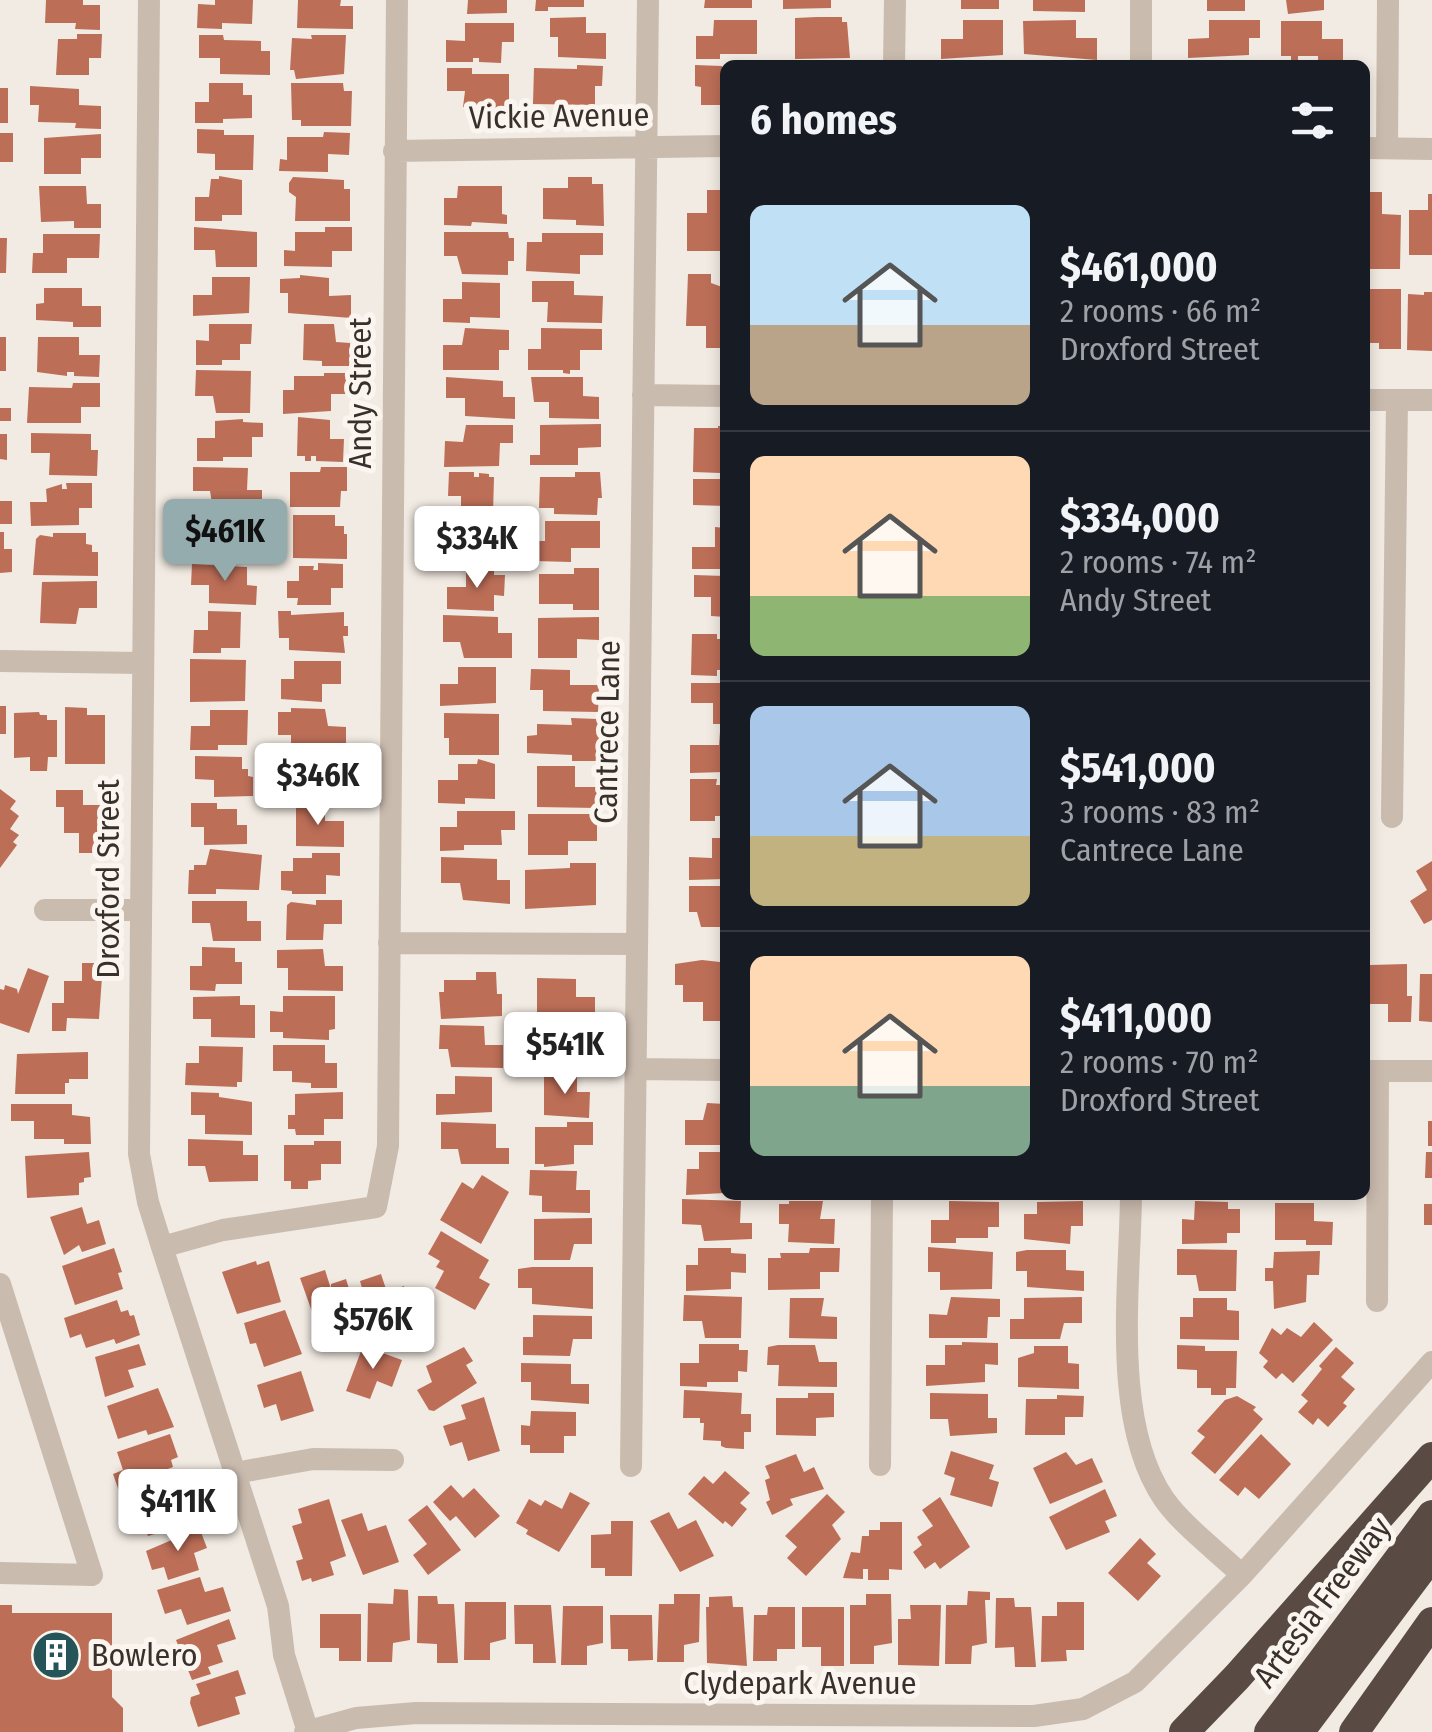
<!DOCTYPE html>
<meta charset="utf-8">
<style>
:root{--surface:#171b24;--page:#242831;--text:#f1f3f6;--muted:#9ea1a6;--line:#363941;--accent:#95acaf}
body{margin:0;font-family:"Fira Sans Condensed",sans-serif;background:var(--page);color:var(--text);height:100vh;display:flex;flex-direction:column;font-size:38px;white-space:nowrap}
*{box-sizing:border-box;margin:0}
p{font-size:32px;color:var(--muted)}
.icon{flex:none;width:55px;height:55px;fill:none;stroke:currentColor;stroke-width:2;stroke-linecap:round;stroke-linejoin:round}
.map{position:relative;flex:1;overflow:hidden}
.side{position:absolute;left:720px;top:60px;width:650px;height:1140px;display:flex;flex-direction:column;background:var(--surface);border-radius:15px;box-shadow:0 5px 15px #0003}
.side>*{flex:none}
.price{position:absolute;translate:-50% -85px;padding:0 22px;border-radius:10px;background:#fff;color:#222;font-size:32px;line-height:65px;filter:drop-shadow(0 2px 5px #0008)}
.price::after{content:'';position:absolute;left:50%;top:60px;width:30px;height:22px;margin-left:-15px;background:inherit;clip-path:polygon(0 0,100% 0,50% 100%)}
.price.selected{background:var(--accent);color:#111}
ul{padding:0;list-style:none}
li{display:flex;align-items:center;gap:30px;height:250px;padding:0 30px}
li+li{border-top:2px solid var(--line)}
li span{display:grid;place-items:center;flex:none;width:280px;height:200px;border-radius:15px;color:#555}
li>.icon{margin-inline-start:auto}
span .icon{width:120px;height:120px;fill:#fffc;stroke-width:1}
li b{font-size:42px}
h2{display:flex;justify-content:space-between;align-items:center;height:120px;padding:0 30px;font-size:42px}
.map>svg:first-child{display:block}
</style>
<div class="map">
<svg width="1432" height="1732" viewBox="0 0 1432 1732">
<rect width="100%" height="100%" fill="#f2ebe3"/>
<path fill="#bc6e57" d="M46,0H83V5H100V30L75,29L76,23H45Z
M215,0H253L252,24L222,23V29L197,28L198,4L215,5Z
M298,0H341L340,6H353V29L297,28Z
M468,0H507V13L467,14Z
M536,0H584V7H548V11H535Z
M705,0H752V8H704Z
M783,0H831V8L783,9Z
M961,0H999V9H961Z
M1033,0H1085V12L1033,11Z
M1207,0H1245V11H1207Z
M1286,0H1324V10L1288,14Z
M586,17V33H606V59L558,57V37H550V18Z
M817,17H842V22H847L850,58L795,59V18Z
M714,20H757V54H720V59H696V36H713Z
M963,20H1003V55L941,59V39H963Z
M1076,20V38H1097V60L1024,54L1023,21Z
M1209,20H1260V38H1249V55L1188,58V39L1209,38Z
M1281,21H1322V39H1343V60H1318V56H1298V60H1291V56H1281Z
M465,23H514V42H502L501,63L479,62V58H473V62H446V40L465,41Z
M77,34H102L101,58H89V75H56L58,39H77Z
M199,35H223L224,40L261,41V51H270V75L220,74V58H199Z
M311,35H346L344,74L296,79L294,70H290L292,38L312,39Z
M577,65L603,66L602,86H595V105L533,104L534,68L577,69Z
M695,65L722,66L725,105H701V87L695,86Z
M447,68H472V74H509V107H501V117H485V107H463L465,91H447Z
M209,83H243V95H252V118L223,119V123H195V102H209Z
M291,83H343L344,91H352L351,126H301V120H292Z
M30,86L79,89V105L101,106V129L75,128L76,123L38,122L39,105H30Z
M0,88H8V123H0Z
M197,129L224,130V135H254L253,170H215V154L197,153Z
M324,132L350,133L349,155L328,154V172L279,171L280,159L287,160V137H323Z
M0,133H13V162H0Z
M101,134V158H81V174H44V138Z
M219,176L242,180V215H222V221H195V197H209L211,179H219Z
M293,177L344,180V189H350V221H295L296,197L289,192V183Z
M568,177H592V184H603L604,226L576,225V220L543,219V188H568Z
M39,186H86L87,204H101V228H74V221L41,222Z
M458,186H502V214L507,215V224L472,222L471,226L444,225V198H457Z
M707,190H725V251H687V213H707Z
M1365,192H1382V214L1401,215L1400,269H1365Z
M1428,194H1432V255H1409V210H1428Z
M194,227L257,232V267H216L215,250H194Z
M325,227H352V251H332V267L284,266V250L295,251V232H325Z
M444,232H508L509,238H514V261H508V275L462,274L457,256H444Z
M542,233H603V255H580V274L526,271L527,242H542Z
M43,234H100L99,258H67V273H32L33,253H43Z
M0,238H7L6,273H0Z
M688,274H711V283L725,288V348H706V326H686Z
M300,275L329,278V296L351,295V318L288,313V293H280V279L300,278Z
M212,277H250L249,313L193,316V295H212Z
M532,281H574V295L603,296L602,323L547,322L548,302H532Z
M462,282L500,283V318L470,317V323L443,322V299H462Z
M44,288H82V306H101V327H73V322L36,320V304L44,303Z
M1365,289H1401V349H1379V343H1365Z
M1424,292H1432V351L1407,350L1408,294L1424,295Z
M209,324H252L251,344H240V360H222V365H196V340L209,341Z
M304,324H334L336,342L350,343V366H322V361L303,360Z
M465,328L509,330V350H499V370H443V345H462Z
M541,328L602,329V350H580V370H570V374L563,373V370H528V349H541Z
M0,337H6V371H0Z
M38,337H79V355H100L99,377L74,376V372H67V376L37,372Z
M196,370L251,371L250,413H216L213,396H195Z
M324,373H350L349,394H331V411L283,414V390H294V376H324Z
M446,377L503,381V397H515V419L465,416V398H446Z
M531,377H583V396L599,397V419L549,418V402H534Z
M73,383H100V407H81V423H27L29,387L72,388Z
M0,408H11V421H0Z
M298,417L330,420V439H344L343,462L316,461V456H311V461H305V456H297Z
M243,419V422L263,423V437H252V457H223V461H197V438H215V421Z
M601,424V447L578,448V465H530V455H540V425Z
M466,425H513V443H500L499,466L444,467L445,441L463,442Z
M718,426H725V467H720V473L693,472L694,428H718Z
M31,433L91,434V450H98L97,476L49,475L50,453H31Z
M0,434H7V460L0,459Z
M193,467L248,468L247,490H262V509H213L210,491H193Z
M321,467H347V491H341L340,507H290V472H320Z
M449,472H474V477H479V473L489,474V477H494L493,514H461V496H448Z
M575,472H600L602,498H598L597,515L554,514V508H539L540,477H575Z
M693,479H725V506L693,505Z
M66,483H92V508H79V525L31,526L30,502H47L46,489L62,484V489H67Z
M0,501H12V524H0Z
M197,515L248,518V558L191,557V526H195Z
M293,515H335V526H344V534H347V559L293,558Z
M441,520L498,526L497,538H504V561L442,558Z
M545,521H600V548H571V562L534,561L535,541H545Z
M715,527L725,528V569H692V547H715Z
M0,532H4V549H12V572L0,573Z
M53,533H86V544L92,545V552H98V576L33,575L36,539L40,535L53,537Z
M318,563L343,564V588H331V605H297L298,598H287V581H299V566H314L313,570H318Z
M192,564L247,567V585L257,586L256,605L209,603V585H191Z
M574,568H599V610H573V604H539V574H574Z
M466,569H494V575H505L504,596L494,595V611L447,609V587H466Z
M694,575L725,576V617L711,616V597H694Z
M97,581V608H79L76,624L40,623L42,582Z
M208,611L241,612L240,648H221V653H193L194,630H208Z
M278,611H291V615L344,612V626H348V636H343L345,653L289,650V638H279Z
M443,615L498,617V633H512V658H464L460,642H443Z
M599,617V640L577,639V658H538V618Z
M692,634H717V639H725V670H717V676L691,675Z
M190,659L246,660L245,701L190,702Z
M294,661H341V684H322V702L281,699V679H294Z
M458,667H496V703L440,706V684H458Z
M531,669L570,670V685H599L598,712L543,711V690H530Z
M691,683H725V724H713V703H691Z
M0,706H6V734H0Z
M65,707L87,708V715H105V764H65Z
M291,708L325,709L328,726L346,727V750H291V735H278V712H291Z
M210,710H248L247,745H218V750H190L191,726H210Z
M39,712L40,715H47V720H57V757H48L47,771H30V757L14,758V713Z
M444,713L499,714V755H449V738H444Z
M571,718L598,719L600,747H597L598,761H572V755L527,753V736L537,735V724L572,725Z
M720,731H725V772L690,773V745H719Z
M195,756L242,757V769H248V776L253,777V796L214,797V780L195,779Z
M316,756H342L341,780H323V796H286V761H316Z
M478,759L495,764V799L465,798V804L438,803V780H458V764H477Z
M537,766H575V787H597V808L537,807Z
M690,779H717L716,785H725V816H715V821H690Z
M0,789L16,801L10,809L19,816L10,829L19,835L13,842L17,845L0,868Z
M56,790H83V805H105L106,853H79V833H64V807H56Z
M191,803H217V809H237V825H247V844L204,845V827H191Z
M296,805H325V821H344V847L296,846Z
M457,811H515V830H501L502,845H464V850L440,851V827H457Z
M528,814H597V841H568V855H528Z
M712,838H725V879L689,880V857L712,858Z
M210,849L262,855L259,890L216,889V894H188L189,870H194V865H206Z
M312,853H340V876L326,875V894H292V891L281,890V871H293V858H312Z
M441,857L497,859V880H510V904L463,900L460,883H441Z
M1432,861V920L1424,924L1410,901L1427,890L1416,871Z
M570,863H596V905L525,909V870L570,868Z
M689,886H725V927H701L697,912H689Z
M316,900H342V924H324L323,940H286L287,905L291,902L316,905Z
M192,901H247V921H261V941H213L210,923H192Z
M202,947L235,948V962H242V984H216L215,991L190,990V966H202Z
M323,949L325,966H343V991L288,990V968H277V950Z
M702,960L720,962L724,1021H703V1002H683V985H675V964Z
M82,963H103L99,1019L67,1018L66,1031H52V1003H64V981H82Z
M1407,964V996H1412L1411,1022H1388V1004H1369L1370,965Z
M28,968L49,976L29,1033L0,1023V989L4,990L5,985L17,989L18,994Z
M476,972H496L497,994H502V1016L441,1019L439,992H444V980H476Z
M1420,974H1432V1022L1419,1021Z
M537,978L576,979V997H595V1021H569V1016H537Z
M240,996V1005H255V1038L211,1037V1019H193V997Z
M283,996H335V1029L329,1030V1040L283,1038V1032H270V1011L283,1012Z
M440,1025L484,1026L485,1045H503V1068L451,1067L448,1049H439Z
M534,1026H592V1052H574L571,1067H534Z
M273,1045H325V1063H337V1088H311V1083L292,1082V1071H273Z
M199,1046L243,1047L242,1082H237V1087L185,1085L186,1063H199Z
M88,1052V1079H69V1083H65V1094H15L17,1054Z
M544,1075H577V1092H590L589,1118L544,1115Z
M455,1076L492,1077V1112L436,1115V1094H455Z
M191,1092L219,1093V1097L252,1102V1135L205,1134V1115H191Z
M343,1092V1119H324V1135H296L295,1129H288V1115H295V1094Z
M707,1103L725,1104V1145H685V1120H703Z
M11,1104H72V1115L90,1117L91,1144H64V1139H34V1121H11Z
M1428,1121H1432V1146H1428Z
M441,1122L496,1124V1148H509V1164H461L458,1149H441Z
M567,1122H593V1145H574V1164L544,1167V1164H535V1127H567Z
M188,1139L243,1141V1155H258V1181L209,1182L205,1166H188Z
M314,1141H341V1164H321V1180L308,1181V1189H291V1181H284V1145H314Z
M89,1152L91,1177L84,1178V1182L79,1183V1195L27,1198L25,1156Z
M699,1152H725V1193L686,1195L687,1169H699Z
M1426,1152H1432V1178H1425Z
M530,1170L577,1171L576,1190H590V1213L542,1212V1196L529,1195Z
M482,1175L509,1192L481,1244L440,1220L462,1182L473,1189Z
M682,1199L741,1201L740,1223H752V1239L704,1241L701,1225L682,1224Z
M789,1201H823L820,1219H835L834,1244L788,1242L789,1224H779V1204H789Z
M949,1201L999,1202V1227H988V1238H956V1243H931V1220H949Z
M1083,1201V1226H1071L1070,1244L1024,1239V1214H1037V1202Z
M1195,1201L1228,1202V1209H1240V1233H1227V1243L1182,1244V1219L1194,1220Z
M1275,1203H1314V1221L1333,1222L1332,1245H1306V1240H1275Z
M1424,1204H1432V1225H1424Z
M82,1207L87,1224L99,1220L106,1244L82,1252L79,1245L64,1255L50,1217Z
M592,1218V1244H574L570,1260H534V1219Z
M441,1231L489,1260L479,1278L490,1284L475,1310L435,1288L444,1271L436,1267L440,1261L428,1254Z
M928,1247L993,1252L992,1289L940,1290V1272H928Z
M114,1248L122,1272L118,1273L123,1289L75,1305L62,1266Z
M698,1248H731V1253L746,1254V1273L731,1272V1289L686,1291V1265H698Z
M810,1248H840L839,1272H820V1289L768,1290V1258H781L780,1253H809Z
M1177,1249L1237,1250L1236,1291H1199L1196,1275H1177Z
M1027,1250H1066V1270L1084,1271V1291L1027,1287V1271H1016V1252Z
M1320,1251L1319,1275H1307L1306,1302L1274,1309L1273,1281H1265V1268H1273L1274,1252Z
M256,1261L257,1265L269,1261L281,1302L237,1314L222,1272Z
M532,1267H593V1309L532,1304V1288H518V1269Z
M325,1270L331,1289V1284L346,1279L350,1292L355,1291L366,1323L337,1332L329,1319L316,1323L300,1278Z
M381,1274L387,1292L404,1286L416,1324L397,1330L393,1316L372,1323L360,1281Z
M684,1295L742,1297L741,1338H705L702,1321H683Z
M951,1297L1000,1299V1317H988L987,1338H929V1314L947,1315Z
M1082,1297V1323H1064L1060,1339H1010V1319H1024V1298Z
M790,1298H824L821,1316L837,1317V1339L789,1338Z
M1193,1298H1227V1310L1239,1311V1340L1180,1339V1317H1193Z
M117,1300L121,1312L128,1310L130,1316L134,1315L140,1335L116,1344L114,1339L86,1348L81,1334L70,1338L64,1318Z
M285,1310L302,1354L264,1367L256,1343L250,1344L244,1323Z
M533,1315L592,1316V1339H573L570,1356L523,1355V1337H533Z
M1314,1322L1333,1340L1293,1383L1282,1373L1276,1379L1263,1367L1268,1361L1259,1353L1272,1328L1281,1335L1287,1328L1301,1337Z
M962,1342L998,1343V1365L985,1364V1382L926,1386V1365H945V1345H962Z
M139,1344L146,1365L128,1370L134,1387L105,1397L95,1357Z
M699,1344H739V1350H748L747,1372L738,1371V1382H707V1387L680,1386V1363H699Z
M778,1345H815L819,1362H837V1387L778,1386L779,1365H767L768,1347Z
M1177,1345L1205,1346V1351H1237L1236,1388H1226V1395H1211V1388H1197V1370L1177,1369Z
M363,1346L402,1360L392,1387L377,1381L370,1399L346,1391Z
M1034,1346H1068V1363L1079,1364V1389L1018,1387V1358L1034,1353Z
M464,1347L473,1361L466,1365L477,1383L434,1411L429,1410L417,1390L432,1382L426,1366Z
M1336,1347L1354,1363L1341,1377L1355,1389L1343,1403L1347,1406L1328,1427L1318,1418L1313,1425L1298,1412L1308,1401L1301,1395L1322,1369L1319,1366Z
M521,1363L571,1364V1384H589V1404L531,1400V1382H521Z
M301,1371L314,1411L281,1421L276,1404L264,1408L257,1385Z
M158,1388L174,1427L148,1435L146,1430L118,1439L107,1406Z
M684,1390L742,1393L741,1414H751V1432H744V1449L726,1448L721,1446V1441L703,1440L704,1423H700V1418H683Z
M808,1393H834V1417L816,1418V1436L776,1435V1398H808Z
M930,1393L988,1394V1418H997V1433L950,1436L948,1419H930Z
M1057,1395L1084,1396L1083,1417H1065V1435H1025L1026,1399H1057Z
M1237,1396L1256,1407L1253,1410L1263,1419L1215,1474L1191,1453L1205,1437L1197,1431L1225,1400Z
M484,1397L500,1451L468,1461L462,1442L450,1446L443,1426L466,1419L461,1405Z
M531,1411L576,1412V1436H564V1453H530V1445H521V1425L530,1426Z
M170,1434L178,1457L171,1460L173,1467L152,1475L154,1482L119,1491L113,1474L123,1470L117,1452Z
M1261,1434L1291,1464L1259,1499L1245,1487L1238,1496L1219,1480Z
M951,1451L994,1465L989,1479L999,1482L992,1507L950,1495L955,1478L944,1474Z
M1066,1452L1076,1465L1092,1458L1103,1482L1050,1504L1033,1468Z
M796,1454L804,1472L814,1467L824,1489L790,1499L793,1505L772,1515L766,1502L770,1500L765,1480L770,1478L765,1466Z
M725,1471L750,1493L740,1503L747,1509L732,1527L725,1521L723,1524L688,1494L704,1476L713,1484Z
M451,1485L463,1498L474,1488L500,1516L475,1538L456,1516L450,1521L433,1502Z
M167,1486L175,1501L192,1495L200,1520L148,1536L141,1516L130,1519L123,1500Z
M1105,1489L1117,1516L1105,1521L1110,1532L1066,1550L1049,1517Z
M570,1492L590,1503L559,1552L526,1534L528,1530L516,1523L529,1499L541,1506L545,1500L562,1509Z
M827,1494L845,1512L832,1525L841,1539L806,1576L787,1558L797,1547L785,1536Z
M940,1497L970,1547L940,1569L935,1562L925,1569L913,1552L922,1545L917,1537L933,1526L922,1510Z
M329,1499L346,1556L330,1562L334,1575L312,1582L311,1578L302,1581L296,1561L303,1559L292,1526L302,1523L298,1509Z
M427,1505L461,1550L428,1575L413,1555L427,1544L408,1520Z
M669,1512L678,1529L696,1520L714,1556L680,1572L650,1521Z
M362,1513L368,1531L386,1525L399,1562L363,1575L341,1520Z
M611,1521H633L632,1576H605V1568H591V1535L611,1534Z
M880,1522H902V1570L889,1569V1580H868V1569H863V1579L843,1578L851,1552L860,1553L862,1536H869V1530H880Z
M199,1527L207,1548L194,1553L199,1570L168,1580L164,1567L152,1570L146,1551L174,1539L173,1536Z
M1140,1538L1156,1554L1147,1563L1161,1576L1138,1601L1108,1573Z
M200,1577L205,1592L223,1587L231,1611L187,1625L181,1609L165,1614L157,1590Z
M394,1589L408,1590L410,1640L393,1643L392,1662H367L368,1603L393,1604Z
M968,1591L990,1592V1600H985L987,1643L972,1646L971,1664H945L946,1605H967Z
M674,1594H700L699,1642L684,1645V1662H657L659,1604H674Z
M866,1594H891L892,1643L874,1646V1664H850V1605H866Z
M418,1596H437L438,1604H454L458,1663H437V1644L417,1643Z
M732,1596L733,1607H743L747,1666L707,1663L706,1607H709V1597Z
M996,1598H1014L1015,1607H1031L1036,1667H1015L1014,1647L995,1648Z
M465,1602H506V1639L490,1643V1660H464Z
M1057,1602H1084V1650H1066L1067,1661L1041,1662L1042,1616H1057Z
M0,1605H12V1613H112V1697L123,1708V1732H0Z
M514,1605H551L556,1663H533V1644H515Z
M910,1605H941L939,1666L898,1665V1619H911Z
M563,1606H603V1643L587,1646V1665H561Z
M768,1607H795V1649H777V1661H753L754,1615H767Z
M802,1607H844V1666H821V1647H802Z
M320,1614H361V1661H339V1648H320Z
M610,1615H652L653,1660L628,1661V1649H611Z
M229,1619L236,1639L217,1645L223,1662L208,1667L211,1674L192,1680L176,1640Z
M238,1670L246,1694L235,1697L240,1714L198,1727L190,1703L191,1697L200,1694L196,1684Z"/>
<g fill="none" stroke-linecap="round" stroke-linejoin="round">
<path stroke="#cabbaf" stroke-width="22" d="M149,0L139,1154L148,1202L162,1247L278,1606L284,1655L308,1732
M894,65L895,0
M1141,65V0
M1365,148L1432,149
M1387,148L1388,0
M394,151L725,146
M643,395L725,396
M1365,400H1432
M0,661L141,663
M1392,817L1397,400
M45,910H141
M389,943L637,944
M636,1069L725,1070
M1366,1071H1432
M1131,1195C1130,1286 1111,1422 1164,1499C1182,1525 1218,1552 1242,1575
M162,1247L223,1230L376,1207L388,1146L397,0
M0,1284L92,1575L0,1573
M1377,1301L1378,1071
M880,1465L882,1195
M631,1466L648,0
M235,1473L313,1459L393,1460
M305,1732L356,1718L416,1713L1034,1716L1083,1709L1135,1682L1242,1575L1432,1362"/>
<path stroke="#594b44" stroke-width="30" d="M1184,1732L1237,1677L1432,1457
M1269,1732L1432,1515
M1299,1732L1432,1555
M1354,1732L1432,1622"/>
</g>
<defs>
<g id="building-disc" transform="scale(2.5)"><circle r="9.5" fill="#255558" stroke="#faf5ef"/><path d="M-4-6H4V6H1V3H-1V6H-4ZM-2.5-4.3h1.7v1.8h-1.7ZM.8-4.3h1.7v1.8H.8ZM-2.5-1h1.7V.8h-1.7ZM.8-1h1.7V.8H.8Z" fill="#fff"/></g>
</defs>
<g fill-rule="evenodd">
<use href="#building-disc" x="56" y="1655"/>
</g>
<g text-anchor="middle" dominant-baseline="central" stroke-width="10" stroke-linejoin="round" paint-order="stroke">
<g font-size="32" fill="#39302c" stroke="#faf5ef">
<text transform="translate(559 116) rotate(-1)">Vickie Avenue</text>
<text transform="translate(360 393) rotate(-90)">Andy Street</text>
<text transform="translate(607 732) rotate(-89)">Cantrece Lane</text>
<text transform="translate(108 879) rotate(-90)">Droxford Street</text>
<text transform="translate(1322 1602) rotate(-53)">Artesia Freeway</text>
<text x="800" y="1683">Clydepark Avenue</text>
</g>
<g font-size="32" fill="#39302c" stroke="#faf5ef" text-anchor="start">
<text x="91" y="1655">Bowlero</text>
</g>
</g>
</svg>
<b class="price selected" style="left:225px;top:584px">$461K</b>
<b class="price" style="left:477px;top:591px">$334K</b>
<b class="price" style="left:318px;top:828px">$346K</b>
<b class="price" style="left:565px;top:1097px">$541K</b>
<b class="price" style="left:373px;top:1372px">$576K</b>
<b class="price" style="left:178px;top:1554px">$411K</b>
<section class="side">
<h2>6 homes<svg class="icon" aria-label="filters" viewBox="0 0 24 24"><path d="M4 7h16M4 17h16"/><circle cx="9" cy="7" r="2"/><circle cx="15" cy="17" r="2"/></svg></h2>
<ul>
<li><span style="background:linear-gradient(#bfe0f5 60%,#b9a48a 0)"><svg class="icon" aria-label="home" viewBox="0 0 24 24"><path d="M3 11l9-7 9 7M6 9v11h12V9"/></svg></span><div><b>$461,000</b><p>2 rooms · 66 m²</p><p>Droxford Street</p></div></li>
<li><span style="background:linear-gradient(#ffd9b3 70%,#8fb573 0)"><svg class="icon" aria-label="home" viewBox="0 0 24 24"><path d="M3 11l9-7 9 7M6 9v11h12V9"/></svg></span><div><b>$334,000</b><p>2 rooms · 74 m²</p><p>Andy Street</p></div></li>
<li><span style="background:linear-gradient(#a9c7e8 65%,#c2b280 0)"><svg class="icon" aria-label="home" viewBox="0 0 24 24"><path d="M3 11l9-7 9 7M6 9v11h12V9"/></svg></span><div><b>$541,000</b><p>3 rooms · 83 m²</p><p>Cantrece Lane</p></div></li>
<li><span style="background:linear-gradient(#ffd9b3 65%,#7fa58c 0)"><svg class="icon" aria-label="home" viewBox="0 0 24 24"><path d="M3 11l9-7 9 7M6 9v11h12V9"/></svg></span><div><b>$411,000</b><p>2 rooms · 70 m²</p><p>Droxford Street</p></div></li>
</ul>
</section>
</div>
